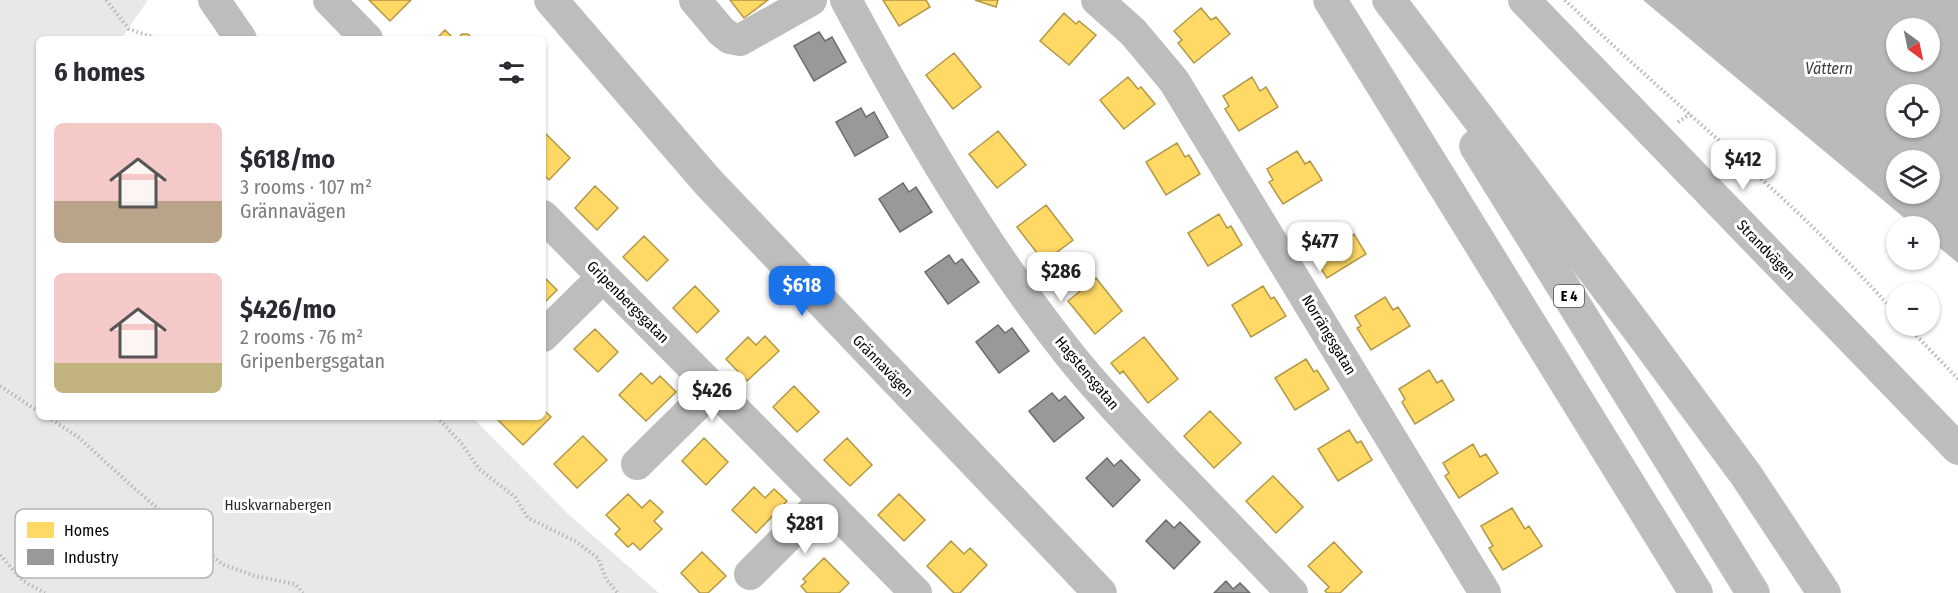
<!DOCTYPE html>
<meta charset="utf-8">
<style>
:root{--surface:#fff;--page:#f2f2f3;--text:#2b2b33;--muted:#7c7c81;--accent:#1a73e8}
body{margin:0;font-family:"Fira Sans Condensed",sans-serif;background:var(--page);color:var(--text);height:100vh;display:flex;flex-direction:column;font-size:22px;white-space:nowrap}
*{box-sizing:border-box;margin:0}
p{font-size:20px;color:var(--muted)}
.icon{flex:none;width:33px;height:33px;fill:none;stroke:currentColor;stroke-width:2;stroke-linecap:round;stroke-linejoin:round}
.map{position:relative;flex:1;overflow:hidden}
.side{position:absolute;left:36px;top:36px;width:510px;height:384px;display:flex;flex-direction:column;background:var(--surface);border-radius:9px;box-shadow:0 2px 4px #0004}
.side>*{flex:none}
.needle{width:39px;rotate:147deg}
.fabs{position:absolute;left:1886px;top:18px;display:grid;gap:12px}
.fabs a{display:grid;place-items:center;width:54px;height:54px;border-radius:50%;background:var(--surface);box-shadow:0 2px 4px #0004;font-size:30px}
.price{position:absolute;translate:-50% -51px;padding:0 14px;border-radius:12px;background:#fff;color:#222;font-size:20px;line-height:39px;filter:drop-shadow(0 2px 3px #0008)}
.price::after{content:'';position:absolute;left:50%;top:36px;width:18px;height:14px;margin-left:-9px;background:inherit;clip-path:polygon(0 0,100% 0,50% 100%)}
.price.selected{background:var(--accent);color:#fff}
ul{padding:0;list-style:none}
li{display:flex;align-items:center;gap:18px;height:150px;padding:0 18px}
li span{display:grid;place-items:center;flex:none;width:168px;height:120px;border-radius:9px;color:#555}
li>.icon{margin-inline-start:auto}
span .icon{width:72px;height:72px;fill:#fffc;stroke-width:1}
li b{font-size:26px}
h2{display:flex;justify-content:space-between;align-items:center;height:72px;padding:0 18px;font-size:26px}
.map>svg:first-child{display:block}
</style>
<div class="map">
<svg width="1958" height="593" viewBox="0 0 1958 593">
<rect width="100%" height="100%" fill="#fff"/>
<path fill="#e8e8e8" d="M0,0H148L121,39H39V417H472L568,514L659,593H0Z"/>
<path fill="#bababa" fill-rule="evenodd" d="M1643,0H1958V263L1929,239V226H1914ZM1896,28H1929V62H1896ZM1896,94H1929V128H1896ZM1896,160H1929V194H1896Z"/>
<path fill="#ffd966" stroke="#b29847" stroke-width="1.5" d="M369,0H411L390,21Z
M730,0H768L744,18Z
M883,0H926L930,7L899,26Z
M975,0H998L996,7Z
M1201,8L1211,20L1216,17L1230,34L1194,63L1178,43L1182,40L1174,31Z
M1064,13L1076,24L1079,21L1096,35L1069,65L1040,41Z
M445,30L454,39H436Z
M462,34H468L473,39H457Z
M954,53L981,87L953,109L926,75Z
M1128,77L1138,89L1141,87L1155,104L1124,129L1100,100Z
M1252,77L1260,91L1266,87L1278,107L1239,131L1225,109L1229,106L1223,96Z
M998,131L1026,165L997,188L969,154Z
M544,132L570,158L549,180L543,174Z
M1177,143L1185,157L1189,155L1200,174L1166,195L1146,162Z
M1297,151L1305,164L1310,161L1322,180L1283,204L1269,182L1273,180L1267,169Z
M595,186L618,208L597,230L575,208Z
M1046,205L1073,240L1044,262L1017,227Z
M1219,214L1227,228L1231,226L1242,245L1208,266L1188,233Z
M1340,224L1349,238L1354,234L1366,254L1327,278L1313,256L1317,253L1311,243Z
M644,236L668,260L647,281L623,257Z
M543,276L557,290L543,304Z
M1096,278L1122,311L1095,334L1068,301Z
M695,286L719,311L697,333L673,308Z
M1263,286L1271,299L1274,297L1286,316L1251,337L1232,305Z
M1385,297L1393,310L1398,307L1410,326L1371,350L1357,328L1361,326L1355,316Z
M595,329L618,352L598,372L574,349Z
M765,336L779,351L747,381L726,359L748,337L756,345Z
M1144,337L1178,379L1148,403L1123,371L1120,374L1111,363Z
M1306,359L1314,372L1317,370L1329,389L1295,410L1275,378Z
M1429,370L1437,383L1442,380L1454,400L1415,424L1402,402L1405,399L1399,389Z
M641,373L652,384L660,376L676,392L646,421L619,395Z
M794,386L819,412L797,432L773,407Z
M543,409L551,417L523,445L498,420L501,417H543Z
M1210,411L1241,443L1214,468L1184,436Z
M1349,430L1357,443L1361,441L1372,460L1338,481L1318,449Z
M583,436L607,460L577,488L554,464Z
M704,438L728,462L706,485L682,461Z
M847,438L872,465L850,486L824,460Z
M1473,444L1480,457L1486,454L1498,473L1459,498L1445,476L1449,473L1443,463Z
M1273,476L1303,507L1276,533L1246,501Z
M754,487L765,498L774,489L787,501L756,533L732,510Z
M628,494L642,508L650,500L663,512L654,521L662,529L640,550L633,543L628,547L615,534L620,529L606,515Z
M899,494L925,520L904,541L878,515Z
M1512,508L1525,529L1529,526L1542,546L1503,570L1489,548L1493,546L1481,526Z
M951,541L964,554L970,548L987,565L960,593H954L927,566Z
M1334,542L1362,572L1340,593H1327L1325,591L1329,587L1308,566Z
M702,552L726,576L708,593H700L681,573Z
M824,558L849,583L839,593H807L801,586L806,582L803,579Z"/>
<path fill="#999" stroke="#6b6b6b" stroke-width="1.5" d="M819,32L825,41L832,37L846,62L814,81L794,46Z
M861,108L866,117L874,112L888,137L855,156L836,122Z
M903,183L909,192L916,187L932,212L900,232L879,199Z
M949,255L955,264L962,259L979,282L948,304L925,272Z
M998,325L1005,333L1012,328L1029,351L999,373L976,342Z
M1052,393L1059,401L1065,396L1084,418L1054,442L1029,411Z
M1107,458L1114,466L1121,460L1140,480L1113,507L1086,478Z
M1166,520L1174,528L1180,522L1200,542L1174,569L1146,541Z
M1226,581L1233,589L1240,583L1250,593H1214Z"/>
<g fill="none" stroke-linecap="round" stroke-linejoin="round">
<g stroke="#dbdbdb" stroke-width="34">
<path id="major" d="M551,0L708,182L1100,593"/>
</g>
<g stroke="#dbdbdb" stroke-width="34">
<path id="highway" d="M1330,0L1696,593
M1389,0L1639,330L1746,475L1824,593
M1476,146L1753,593"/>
</g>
<path stroke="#b8b8b8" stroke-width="4" stroke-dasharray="1.5 3" stroke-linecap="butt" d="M106,0L129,29L158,39
M1565,0C1674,106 1795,199 1896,314
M1678,122L1690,114
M1907,326L1958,379
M0,386L39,412
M48,417L78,437L134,488L222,564L255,576L295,584L303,593
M437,417L462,444L479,469L515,497L528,518L575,541L598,558L606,579L618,593
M0,555L23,581L45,593"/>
<path stroke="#bdbdbd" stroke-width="32" d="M214,0L241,39
M329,0L367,39
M695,0L721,31L730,38L740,40L811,0
M846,0C912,123 982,244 1069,354C1099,392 1133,427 1166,462C1208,505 1250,549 1292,593
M1097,0L1133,32L1174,81L1485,593
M1524,0L1958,449
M543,216L916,593
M543,336L603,277
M637,464L714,388
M750,574L824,500"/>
<use href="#major" stroke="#bdbdbd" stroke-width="33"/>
<use href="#highway" stroke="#bdbdbd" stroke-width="33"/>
</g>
<g text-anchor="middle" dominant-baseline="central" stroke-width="6" stroke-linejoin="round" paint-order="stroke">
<rect fill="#fff" stroke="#4c4c4c" stroke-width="1.5" x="1554" y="285" width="30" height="22" rx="4.5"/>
<g font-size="14" font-weight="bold" fill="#000">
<text x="1569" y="296">E 4</text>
</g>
<g font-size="15" fill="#000" stroke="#fff">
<text transform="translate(1766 250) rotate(46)">Strandvägen</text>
<text transform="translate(628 302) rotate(45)">Gripenbergsgatan</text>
<text transform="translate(1329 335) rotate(59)">Norrängsgatan</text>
<text transform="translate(883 366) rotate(46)">Grännavägen</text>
<text transform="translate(1087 373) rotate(50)">Hagstensgatan</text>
</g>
<g font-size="15" fill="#2d2d2d" stroke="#fff">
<text x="278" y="505">Huskvarnabergen</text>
</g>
<g font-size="16" font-style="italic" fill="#3e3e3e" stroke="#fff">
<text x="1829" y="68">Vättern</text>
</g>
</g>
<rect x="15" y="509" width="198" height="69" rx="9" fill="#fff" stroke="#b2b2b2" stroke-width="1.5"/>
<rect x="27" y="522" width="27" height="16" fill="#ffd966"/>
<rect x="27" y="549" width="27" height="16" fill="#999"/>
<g font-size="16" fill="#000">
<text x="64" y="536">Homes</text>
<text x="64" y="563">Industry</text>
</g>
</svg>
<div class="fabs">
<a><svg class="needle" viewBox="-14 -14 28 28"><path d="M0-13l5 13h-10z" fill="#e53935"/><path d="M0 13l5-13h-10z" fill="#7c7c81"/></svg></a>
<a><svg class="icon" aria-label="locate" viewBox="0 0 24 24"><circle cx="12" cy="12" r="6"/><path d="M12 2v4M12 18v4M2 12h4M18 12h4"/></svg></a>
<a><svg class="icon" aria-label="layers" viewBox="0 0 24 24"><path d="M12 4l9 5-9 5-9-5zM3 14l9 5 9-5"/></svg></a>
<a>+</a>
<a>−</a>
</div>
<b class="price" style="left:1743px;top:191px">$412</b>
<b class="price" style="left:1320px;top:273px">$477</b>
<b class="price" style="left:1061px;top:303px">$286</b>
<b class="price selected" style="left:802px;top:317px">$618</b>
<b class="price" style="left:712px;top:422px">$426</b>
<b class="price" style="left:805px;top:555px">$281</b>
<section class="side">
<h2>6 homes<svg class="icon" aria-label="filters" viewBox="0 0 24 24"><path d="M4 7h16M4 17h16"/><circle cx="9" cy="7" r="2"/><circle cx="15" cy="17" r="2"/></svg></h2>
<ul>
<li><span style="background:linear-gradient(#f6c9c9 65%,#b9a48a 0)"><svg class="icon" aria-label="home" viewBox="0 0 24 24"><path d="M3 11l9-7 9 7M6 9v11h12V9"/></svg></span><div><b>$618/mo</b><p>3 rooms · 107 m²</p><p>Grännavägen</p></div></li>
<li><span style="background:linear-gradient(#f6c9c9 75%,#c2b280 0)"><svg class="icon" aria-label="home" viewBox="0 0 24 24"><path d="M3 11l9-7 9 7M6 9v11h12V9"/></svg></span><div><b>$426/mo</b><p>2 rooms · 76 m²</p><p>Gripenbergsgatan</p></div></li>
</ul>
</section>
</div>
